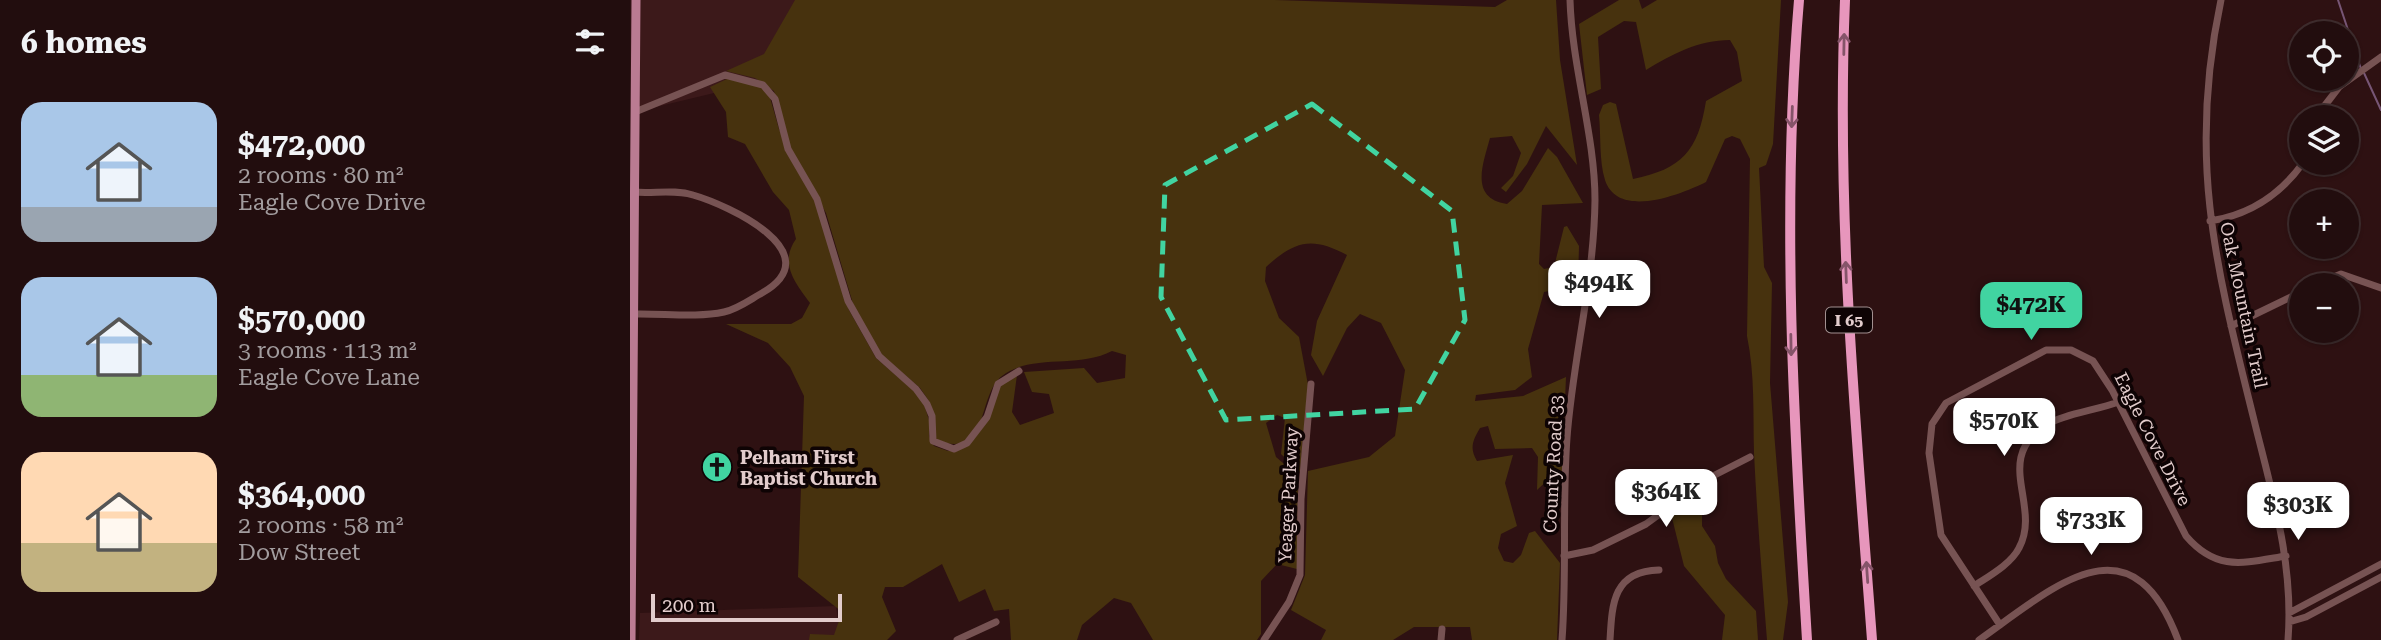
<!DOCTYPE html>
<meta charset="utf-8">
<style>
:root{--surface:#220d0e;--page:#2a1617;--text:#f1f3f6;--muted:#a29c9e;--line:#3f2d2e;--accent:#41d4a1}
body{margin:0;font-family:"Roboto Serif",serif;background:var(--page);color:var(--text);height:100vh;display:flex;flex-direction:column;font-size:26px;white-space:nowrap}
*{box-sizing:border-box;margin:0}
p{font-size:23px;color:var(--muted)}
.icon{flex:none;width:38px;height:38px;fill:none;stroke:currentColor;stroke-width:2;stroke-linecap:round;stroke-linejoin:round}
.map{position:relative;flex:1;overflow:hidden}
.drawer{display:flex;flex-direction:column;background:var(--surface);width:630px}
.drawer>*{flex:none}
.controls{position:absolute;left:1659px;top:21px;display:grid;gap:14px}
.controls a{display:grid;place-items:center;width:70px;height:70px;border-radius:50%;background:var(--surface);box-shadow:0 2px 5px #0004,0 0 0 2px var(--line);font-size:35px}
.scale{position:absolute;left:21px;bottom:18px;width:191px;box-sizing:border-box;padding-left:7px;border:4px solid #e2cccc;border-top:0;font-size:19px;line-height:24px;white-space:nowrap;color:#e2cccc;-webkit-text-stroke:5px #0e0304;paint-order:stroke}
.price{position:absolute;translate:-50% -60px;padding:0 16px;border-radius:14px;background:#fff;color:#222;font-size:23px;line-height:46px;filter:drop-shadow(0 2px 4px #0008)}
.price::after{content:'';position:absolute;left:50%;top:42px;width:21px;height:16px;margin-left:-10px;background:inherit;clip-path:polygon(0 0,100% 0,50% 100%)}
.price.current{background:var(--accent);color:#111}
ul{padding:0;list-style:none}
li{display:flex;align-items:center;gap:21px;height:175px;padding:0 21px}
li span{display:grid;place-items:center;flex:none;width:196px;height:140px;border-radius:21px;color:#555}
li>.icon{margin-inline-start:auto}
span .icon{width:84px;height:84px;fill:#fffc;stroke-width:1}
li b{font-size:30px}
h2{display:flex;justify-content:space-between;align-items:center;height:84px;padding:0 21px;font-size:30px}
main{display:flex;flex:1;min-height:0}
.map>svg:first-child{display:block}
</style>
<main>
<section class="drawer">
<h2>6 homes<svg class="icon" aria-label="filters" viewBox="0 0 24 24"><path d="M4 7h16M4 17h16"/><circle cx="9" cy="7" r="2"/><circle cx="15" cy="17" r="2"/></svg></h2>
<ul>
<li><span style="background:linear-gradient(#a9c7e8 75%,#9aa5b1 0)"><svg class="icon" aria-label="home" viewBox="0 0 24 24"><path d="M3 11l9-7 9 7M6 9v11h12V9"/></svg></span><div><b>$472,000</b><p>2 rooms · 80 m²</p><p>Eagle Cove Drive</p></div></li>
<li><span style="background:linear-gradient(#a9c7e8 70%,#8fb573 0)"><svg class="icon" aria-label="home" viewBox="0 0 24 24"><path d="M3 11l9-7 9 7M6 9v11h12V9"/></svg></span><div><b>$570,000</b><p>3 rooms · 113 m²</p><p>Eagle Cove Lane</p></div></li>
<li><span style="background:linear-gradient(#ffd9b3 65%,#c2b280 0)"><svg class="icon" aria-label="home" viewBox="0 0 24 24"><path d="M3 11l9-7 9 7M6 9v11h12V9"/></svg></span><div><b>$364,000</b><p>2 rooms · 58 m²</p><p>Dow Street</p></div></li>
</ul>
</section>
<div class="map">
<svg width="1751" height="640" viewBox="0 0 1751 640">
<rect width="100%" height="100%" fill="#2e1112"/>
<path fill="#3c191a" d="M2,0H171L155,76L5,112Z
M206,606L211,640H9L10,613Z"/>
<path fill="#47320e" d="M165,0H645L865,7L877,0H926L930,60L947,165L916,126L897,164L876,192L871,188L883,176L891,153L882,136L860,138C853,164 839,198 877,204L892,191L918,148L927,157L953,203L912,205L909,264L914,269L924,267L934,227L937,226L949,246L948,285L914,292L898,349L902,377L885,390L846,395L845,401L893,396L936,377L932,471L925,473L907,490L908,457L902,448L865,449L858,426L850,428C843,440 839,448 847,461L883,455L875,483L887,526L871,534L868,548L874,561L883,563L891,555L899,533L905,531L930,563L927,640H842L840,627H784L763,640H691L696,630L661,610L675,575L678,471L739,457L765,436L775,370L751,323L730,314L717,328L693,376L681,355L687,321L717,255C681,236 665,241 636,267L635,281L649,318L669,337L678,385L670,472L651,454L655,418L647,415L636,423L646,457L668,476L667,569L647,564L631,581V634L627,640H523L501,603L484,598L452,625L447,640H381L379,609L364,611L355,589L329,602L312,564L273,587H255L252,597L266,631L257,640H179L180,634L204,635L212,612L168,577L174,396L160,367L138,343L96,324H161L172,318L180,303C165,283 149,263 166,239L159,210L143,192L115,144L98,137L96,112L80,87L99,78L131,86L139,94L149,129L191,214L219,310L246,358L285,392L294,404L299,420V436L304,446L318,451L329,450L342,441L357,422L370,384L387,375L382,412L390,425L424,413L419,394L402,392L394,372L454,368L467,383L495,378L496,355L482,351C448,369 402,353 372,376C345,398 362,460 305,440L299,401L290,388L252,355L224,307L196,213L158,144L144,91L125,78L96,71L134,54Z
M989,0H1009L1012,9L1027,0H1151L1143,144L1136,165L1129,168L1134,267L1142,283L1140,383L1158,602L1153,640H1137C1132,578 1127,515 1124,453C1123,413 1125,375 1117,336L1120,159L1110,139L1102,136L1095,139L1076,182C1052,194 988,220 975,180C969,161 971,135 969,115L973,105L980,102L986,104L1003,179C1052,169 1068,151 1076,101L1112,81L1107,52L1100,40C1068,40 1043,54 1016,70L1006,22L994,21L968,37L971,89L957,95L949,24Z
M1073,488L1077,491L1078,499L1072,509V526L1085,546L1088,563L1096,579L1126,611L1128,640H1092L1095,615L1054,566L1041,514Z"/>
<g fill="none" stroke-linecap="round" stroke-linejoin="round">
<path stroke="#775675" stroke-width="2" d="M1708,0L1731,69
M1734,73L1751,110"/>
<path stroke="#775353" stroke-width="7" d="M1591,0C1557,159 1586,267 1624,420C1642,493 1664,564 1658,640
M5,112L95,75L133,85L145,99L158,149L187,199L218,301L249,356L286,389L297,404L302,416L303,441L324,449L337,443L357,417L368,384L389,371
M1686,117L1709,87L1751,57
M1580,221C1619,215 1650,195 1673,163
M1684,285L1711,274L1751,288
M3,314C32,313 66,318 94,312C108,309 121,299 132,293C202,253 98,205 63,195C44,189 23,194 4,192
M1601,326L1671,292
M934,556L963,550L1016,524L1079,478L1120,457
M1344,586C1359,576 1381,564 1389,548C1412,505 1362,459 1416,425C1433,414 1468,410 1488,402
M1659,613L1751,564
M1659,622L1676,617L1751,577
M1370,625L1311,535L1299,453L1302,424L1316,403L1416,350H1441L1463,361L1482,390L1556,536C1587,572 1613,563 1656,556
M327,640L366,622
M634,640L659,602L670,575L671,499L681,384
M811,640L812,629
M932,640C937,573 932,505 937,438C943,357 964,283 965,200C965,135 942,68 940,0
M980,640C982,604 983,571 1029,570
M1349,640C1424,587 1501,514 1548,640"/>
<path stroke="#ba7b92" stroke-width="9" d="M1,640L6,0"/>
<path stroke="#e796bc" stroke-width="10" d="M1169,0C1151,213 1164,427 1177,640
M1215,0C1206,214 1226,427 1242,640"/>
</g>
<defs><path id="oneway-shaft" d="M-6 0H5M1.5-3L5.5 0L1.5 3" fill="none" stroke-width="1.6" stroke-linecap="round" stroke-linejoin="round" transform="scale(1.75)"/></defs>
<g stroke="#855469">
<use href="#oneway-shaft" transform="translate(1214 44) rotate(-89)"/>
<use href="#oneway-shaft" transform="translate(1162 117) rotate(92)"/>
<use href="#oneway-shaft" transform="translate(1216 272) rotate(-92)"/>
<use href="#oneway-shaft" transform="translate(1161 345) rotate(89)"/>
<use href="#oneway-shaft" transform="translate(1237 572) rotate(-94)"/>
</g>
<path fill="none" stroke="#41d4a1" stroke-width="5" stroke-dasharray="14 9" stroke-linejoin="round" d="M682,104L822,211L835,320L785,409L596,420L531,297L535,185Z"/>
<defs>
<g id="church-disc" transform="scale(1.575)"><circle r="9.5" fill="#41d4a1" stroke="#0e0304"/><path d="M-1.2-6h2.4v3.5h3.3v2.4h-3.3V6h-2.4V-.1h-3.3v-2.4h3.3Z" fill="#111"/></g>
</defs>
<g fill-rule="evenodd">
<use href="#church-disc" x="87" y="467"/>
</g>
<g text-anchor="middle" dominant-baseline="central" stroke-width="7" stroke-linejoin="round" paint-order="stroke">
<rect fill="#0e0304" stroke="#a29090" stroke-width="2" x="1196" y="307.5" width="46" height="25" rx="5"/>
<g font-size="16" font-weight="bold" fill="#e2cccc">
<text x="1219" y="320">I 65</text>
</g>
<g font-size="18" fill="#e2cccc" stroke="#0e0304">
<text transform="translate(1614 305) rotate(78)">Oak Mountain Trail</text>
<text transform="translate(1523 439) rotate(63)">Eagle Cove Drive</text>
<text transform="translate(923 464) rotate(-87)">County Road 33</text>
<text transform="translate(658 495) rotate(-87)">Yeager Parkway</text>
</g>
<g font-size="18" font-weight="bold" fill="#e2cccc" stroke="#0e0304" text-anchor="start">
<text x="110" y="457">Pelham First<tspan x="110" dy="21">Baptist Church</tspan></text>
</g>
</g>
</svg>
<div class="controls">
<a><svg class="icon" aria-label="locate" viewBox="0 0 24 24"><circle cx="12" cy="12" r="6"/><path d="M12 2v4M12 18v4M2 12h4M18 12h4"/></svg></a>
<a><svg class="icon" aria-label="layers" viewBox="0 0 24 24"><path d="M12 4l9 5-9 5-9-5zM3 14l9 5 9-5"/></svg></a>
<a>+</a>
<a>−</a>
</div>
<div class="scale">200 m</div>
<b class="price" style="left:969px;top:320px">$494K</b>
<b class="price current" style="left:1401px;top:342px">$472K</b>
<b class="price" style="left:1374px;top:458px">$570K</b>
<b class="price" style="left:1036px;top:529px">$364K</b>
<b class="price" style="left:1668px;top:542px">$303K</b>
<b class="price" style="left:1461px;top:557px">$733K</b>
</div>
</main>
